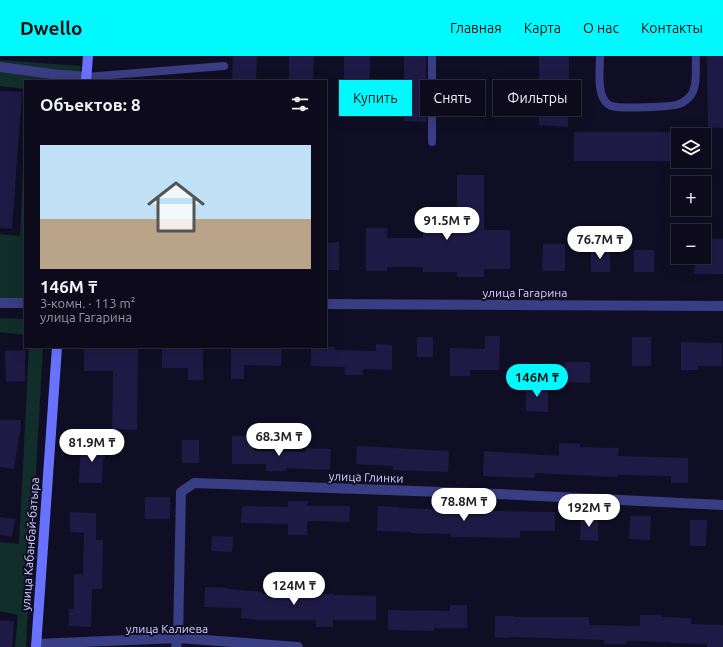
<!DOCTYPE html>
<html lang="ru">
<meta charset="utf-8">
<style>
:root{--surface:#0c0a1b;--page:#151324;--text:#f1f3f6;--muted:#9a9aa3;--line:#2c2b3a;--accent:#00f9fd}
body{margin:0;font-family:Ubuntu,sans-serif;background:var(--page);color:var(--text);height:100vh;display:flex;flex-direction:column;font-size:15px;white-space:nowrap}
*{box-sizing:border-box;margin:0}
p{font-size:13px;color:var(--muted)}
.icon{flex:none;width:22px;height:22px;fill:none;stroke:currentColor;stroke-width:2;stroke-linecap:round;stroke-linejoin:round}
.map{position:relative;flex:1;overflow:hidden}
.details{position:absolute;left:24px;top:24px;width:303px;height:268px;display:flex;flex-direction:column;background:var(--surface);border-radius:0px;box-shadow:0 4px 16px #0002,0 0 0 1px var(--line)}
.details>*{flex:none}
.banner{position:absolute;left:339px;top:24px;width:324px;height:36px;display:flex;gap:8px}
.controls{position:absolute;left:671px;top:72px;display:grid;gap:8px}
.controls a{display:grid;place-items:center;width:40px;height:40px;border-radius:0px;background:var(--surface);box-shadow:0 4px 16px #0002,0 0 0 1px var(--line);font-size:20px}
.price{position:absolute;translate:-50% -34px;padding:0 9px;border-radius:14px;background:#fff;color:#222;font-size:13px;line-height:26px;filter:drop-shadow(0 1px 2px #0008)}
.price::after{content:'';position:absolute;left:50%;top:24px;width:12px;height:9px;margin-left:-6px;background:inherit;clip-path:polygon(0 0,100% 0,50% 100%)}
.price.current{background:var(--accent);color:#111}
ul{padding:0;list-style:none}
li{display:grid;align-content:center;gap:8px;height:212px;padding:0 16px}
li+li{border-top:1px solid var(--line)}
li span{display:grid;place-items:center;height:124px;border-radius:0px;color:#555}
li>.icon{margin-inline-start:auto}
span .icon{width:72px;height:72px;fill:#fffc;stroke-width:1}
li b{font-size:17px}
h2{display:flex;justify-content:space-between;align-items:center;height:48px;padding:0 16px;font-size:17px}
.pill{padding:0 14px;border-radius:0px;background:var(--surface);box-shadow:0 4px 16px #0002,0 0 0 1px var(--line);font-size:14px;line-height:36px}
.pill.current{background:var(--accent);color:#111}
header{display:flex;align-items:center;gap:24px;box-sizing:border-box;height:56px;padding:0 20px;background:var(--accent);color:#111}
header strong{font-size:19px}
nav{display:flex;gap:22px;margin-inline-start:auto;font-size:14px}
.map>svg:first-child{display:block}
</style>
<header>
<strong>Dwello</strong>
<nav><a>Главная</a><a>Карта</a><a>О нас</a><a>Контакты</a></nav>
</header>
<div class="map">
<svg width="723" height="591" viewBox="0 0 723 591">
<rect width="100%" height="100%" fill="#100e24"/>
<path fill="#112e2b" d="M0,4L81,10L79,25H25V33L0,30Z
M25,73V242H0V178L20,180Z
M0,262L25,263V279L0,276Z
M29,291H43L26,591H15L18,559L0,555V486L19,488Z"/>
<path fill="#1f1a45" d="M233,0H257L256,25H232Z
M289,0H314L313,25H289Z
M344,0H370L369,55L344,54Z
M404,0H426V66L404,65Z
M539,0H569L568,71L539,69Z
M707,0H723V72L708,71Z
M0,35L22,36L12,173L0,172Z
M574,76H678V105H574Z
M457,119H484V174H510V213H484V221H457V216H423V211H387V215H366V172H387V182H423V173H457Z
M704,183H723V218H694L695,201H704Z
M339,186V214H326V187Z
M543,188H565V215H542Z
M591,192H610V216H591Z
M634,194H654V216H634Z
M485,280H500L499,314H470V320H450V292L485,293Z
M417,281H433V301H417Z
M632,281H651V310H632Z
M681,286L722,287V310H698V314H681Z
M376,288L392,289V314L363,313V319H345V311L311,310V291H335V294L376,295Z
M84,291H138L137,374L112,373L113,315H84Z
M162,291H203V324H188V312H162Z
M231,291H282L281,310L244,309V323H231Z
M25,294V325L6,326L5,295Z
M565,306H590V327L565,326Z
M526,329H548V356L526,355Z
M0,364H21L20,380H19L14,413L0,411Z
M232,380H254V395L306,396V392L331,393L330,414L286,412V415H266V408H232Z
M182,384H199V407H182Z
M81,387L105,388V402H103L102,427H79Z
M559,387L580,388V391L619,392L618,400L688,402V427H671V420L618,419L617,421L535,417L534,422L483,420L484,395L559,400Z
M357,390L449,395L448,416L393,414V410L356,408Z
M145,441H170V463H145Z
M288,445H308L307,450H350L349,466L307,465V479H288V468L241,467L242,450L288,451Z
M378,450L399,451V452L433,453V454L555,456V475H520V482L451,481V478L410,477V476L377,475Z
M70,456L96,457V484H103L102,533H92L91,571L69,570V553H74V518H83L84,477L70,476Z
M581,459H598V485L580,484Z
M630,460H651L650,484L629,483Z
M0,461L15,463L12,481L0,479Z
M690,464H707L706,490H690Z
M212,480L233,481L232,496L211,495Z
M205,531L229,532V533L262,536V538L317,539V538H334V539L376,540V564H333V571H316V564H259L241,562L242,552L204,551Z
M450,549H467V572H434V575L388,574V554L450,555Z
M640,559H661V561L691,562V568L723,569V591H707V588L671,587V586L627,585L626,588H604V584L513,581L495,582V560H514V561H589V569L640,570Z
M0,564L14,565L12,591H0Z"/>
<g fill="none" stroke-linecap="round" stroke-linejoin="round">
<path stroke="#393d83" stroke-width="8" d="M432,0V86
M600,0C600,12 597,35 605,45C606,47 610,50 612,50C619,53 673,51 679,48C683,47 689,42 691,39C698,29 695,12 696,0
M86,21L224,10"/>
<path stroke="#393d83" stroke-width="10" d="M0,11L52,18L86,21
M0,247H25
M326,248L723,250
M36,588L178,582L298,591
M176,591L178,582L181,436L194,427L498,438L723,449"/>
<path stroke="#6972ff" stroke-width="10" d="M86,25L88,0
M36,591L57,291"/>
</g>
<g text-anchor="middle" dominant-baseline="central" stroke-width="4" stroke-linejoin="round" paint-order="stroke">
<g font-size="12" fill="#d3d2ff" stroke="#100e24">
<text x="525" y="236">улица Гагарина</text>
<text transform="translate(366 421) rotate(2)">улица Глинки</text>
<text transform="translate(30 488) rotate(-86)">улица Кабанбай-батыра</text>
<text x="167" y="572">улица Калиева</text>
</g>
</g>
</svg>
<div class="controls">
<a><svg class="icon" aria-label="layers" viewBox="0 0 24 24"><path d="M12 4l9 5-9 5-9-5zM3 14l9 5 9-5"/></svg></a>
<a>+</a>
<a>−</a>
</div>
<b class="price" style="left:447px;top:185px">91.5M ₸</b>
<b class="price" style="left:600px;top:204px">76.7M ₸</b>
<b class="price current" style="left:537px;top:342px">146M ₸</b>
<b class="price" style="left:279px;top:401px">68.3M ₸</b>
<b class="price" style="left:92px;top:407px">81.9M ₸</b>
<b class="price" style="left:464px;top:466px">78.8M ₸</b>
<b class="price" style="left:589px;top:472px">192M ₸</b>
<b class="price" style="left:294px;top:550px">124M ₸</b>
<div class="banner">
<a class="pill current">Купить</a>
<a class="pill">Снять</a>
<a class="pill">Фильтры</a>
</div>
<section class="details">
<h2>Объектов: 8<svg class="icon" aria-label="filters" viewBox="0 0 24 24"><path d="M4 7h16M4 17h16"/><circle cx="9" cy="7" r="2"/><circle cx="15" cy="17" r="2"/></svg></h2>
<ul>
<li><span style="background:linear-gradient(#bfe0f5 60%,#b9a48a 0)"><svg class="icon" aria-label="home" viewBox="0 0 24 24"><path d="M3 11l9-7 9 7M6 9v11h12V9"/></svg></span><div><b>146M ₸</b><p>3-комн. · 113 m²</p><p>улица Гагарина</p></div></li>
</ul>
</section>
</div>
